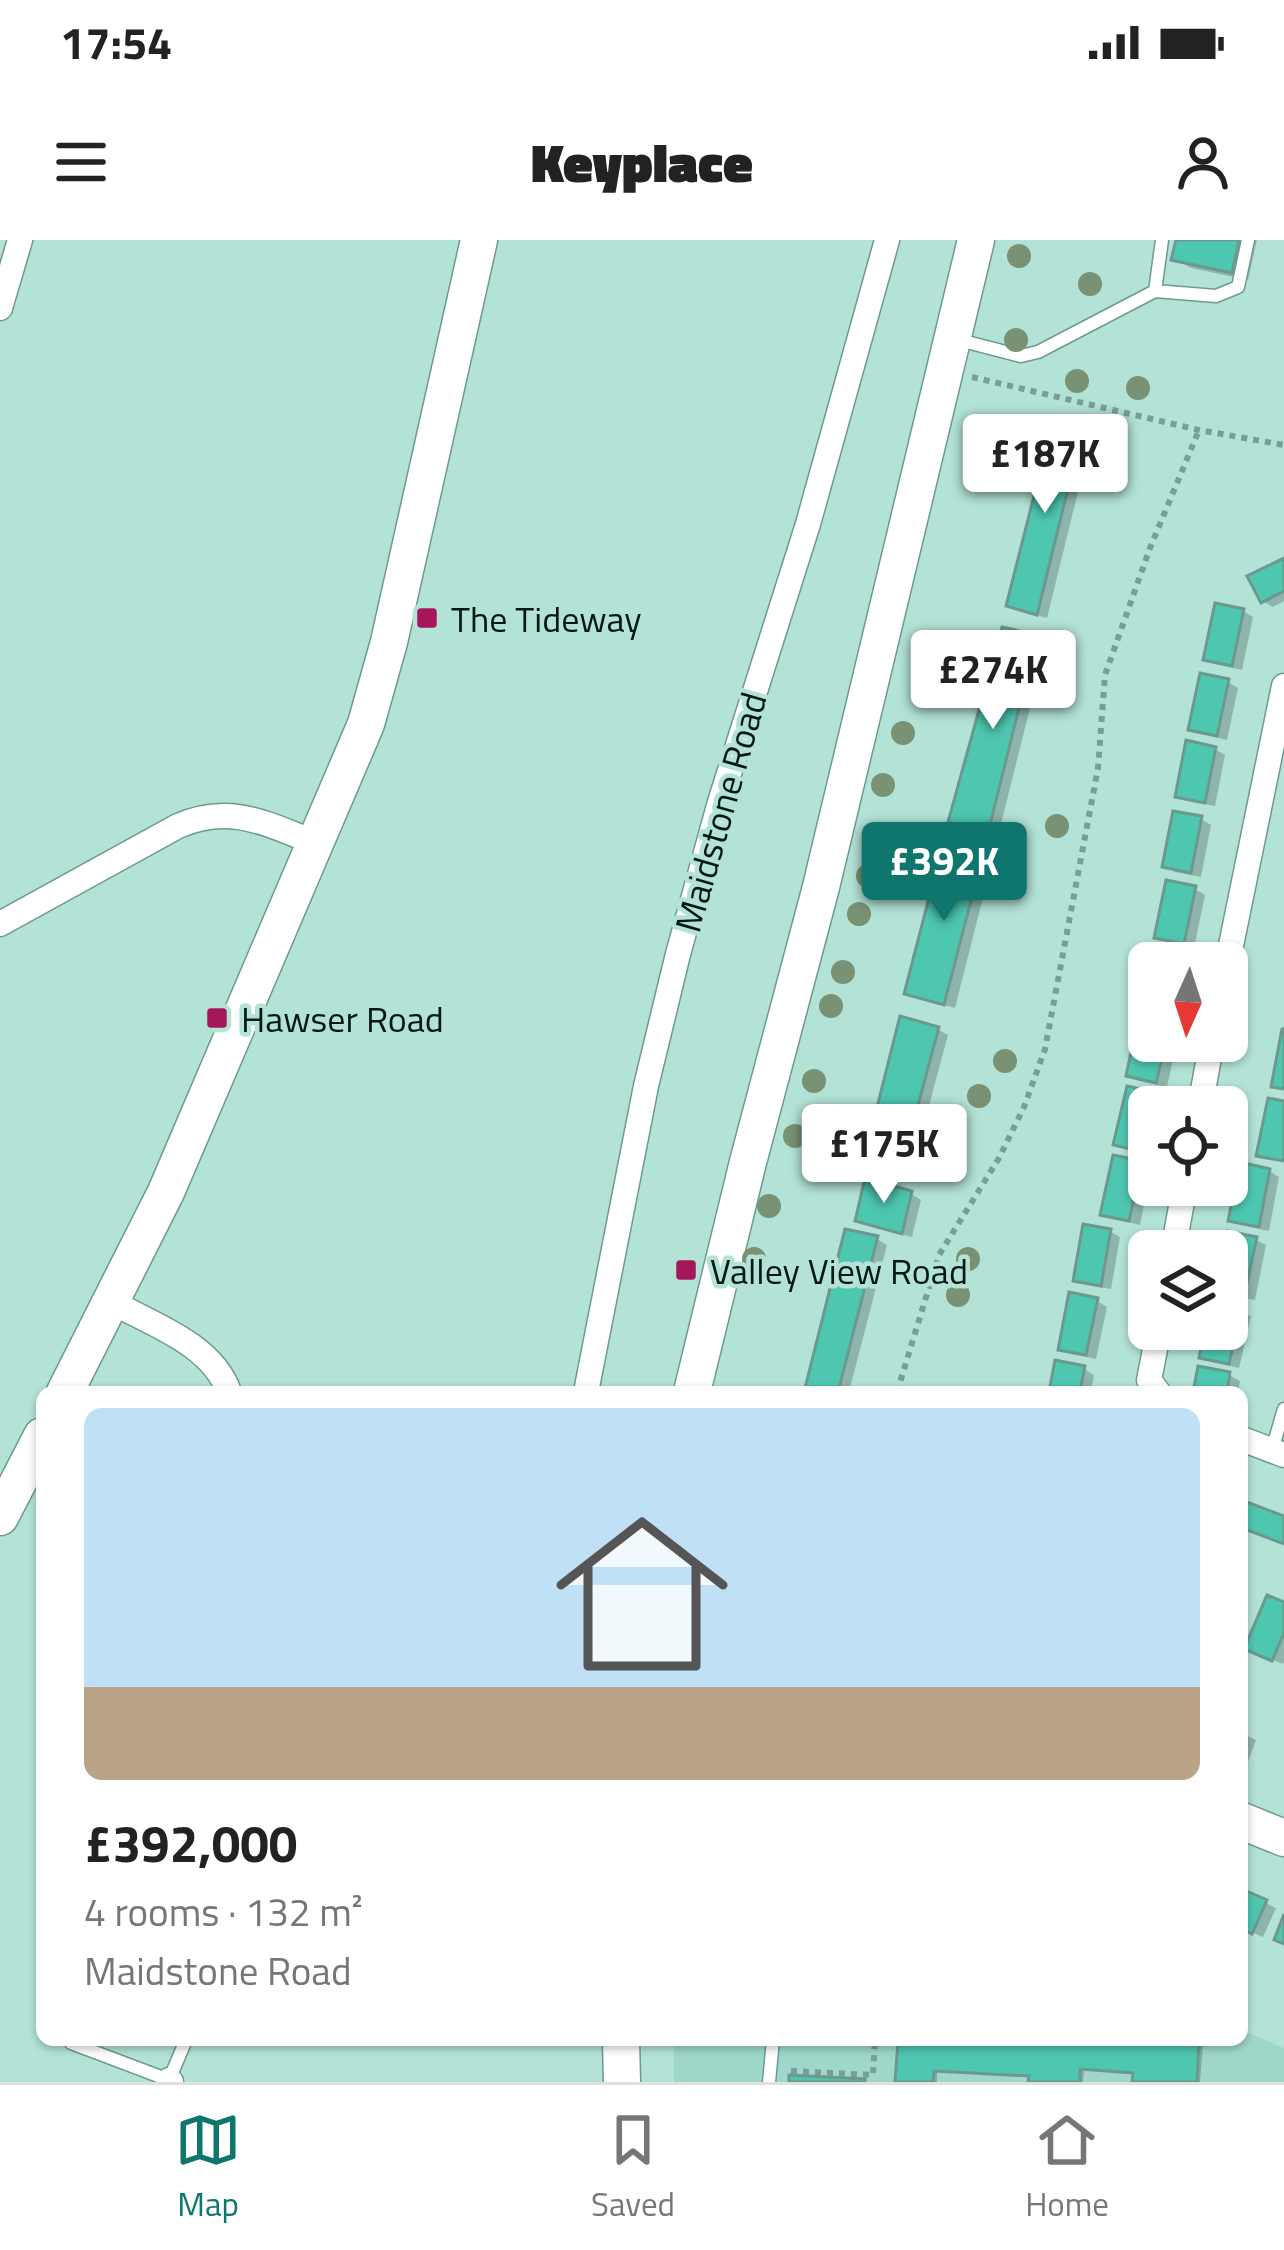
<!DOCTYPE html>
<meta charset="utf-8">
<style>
:root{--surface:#fff;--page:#f2f2f2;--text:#222;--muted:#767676;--line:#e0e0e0;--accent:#0f766e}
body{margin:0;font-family:"Titillium Web",sans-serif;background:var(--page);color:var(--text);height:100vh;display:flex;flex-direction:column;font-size:45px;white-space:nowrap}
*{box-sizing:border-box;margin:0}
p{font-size:39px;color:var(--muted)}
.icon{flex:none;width:66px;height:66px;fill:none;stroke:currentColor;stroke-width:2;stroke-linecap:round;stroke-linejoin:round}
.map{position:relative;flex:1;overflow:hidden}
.sheet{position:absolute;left:36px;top:1146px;width:1212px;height:660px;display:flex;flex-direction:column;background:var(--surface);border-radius:18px;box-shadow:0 3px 9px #0004}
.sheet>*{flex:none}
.needle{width:78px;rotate:183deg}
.buttons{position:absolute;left:1128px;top:702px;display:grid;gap:24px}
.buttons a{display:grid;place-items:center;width:120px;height:120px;border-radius:18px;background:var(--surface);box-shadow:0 3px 9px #0004;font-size:60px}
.price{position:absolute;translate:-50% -102px;padding:0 27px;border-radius:12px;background:#fff;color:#222;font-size:39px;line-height:78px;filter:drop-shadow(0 3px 6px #0008)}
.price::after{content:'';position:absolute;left:50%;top:72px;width:36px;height:27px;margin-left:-18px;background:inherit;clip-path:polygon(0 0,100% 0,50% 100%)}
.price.on{background:var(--accent);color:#fff}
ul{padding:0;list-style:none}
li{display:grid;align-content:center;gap:24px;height:636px;padding:0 48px}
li+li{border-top:3px solid var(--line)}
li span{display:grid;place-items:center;height:372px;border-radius:18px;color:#555}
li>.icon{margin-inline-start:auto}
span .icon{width:216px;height:216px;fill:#fffc;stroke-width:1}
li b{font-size:51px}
.status{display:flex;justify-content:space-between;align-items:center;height:84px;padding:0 60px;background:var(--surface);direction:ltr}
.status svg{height:33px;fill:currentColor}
header{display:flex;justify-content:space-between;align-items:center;height:156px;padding:0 48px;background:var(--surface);font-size:54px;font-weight:800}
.tab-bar{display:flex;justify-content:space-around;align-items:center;height:168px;border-top:3px solid var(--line);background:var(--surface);font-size:33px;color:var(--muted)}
.tab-bar a{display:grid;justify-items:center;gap:6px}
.tab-bar .on{color:var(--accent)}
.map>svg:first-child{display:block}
</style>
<div class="status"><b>17:54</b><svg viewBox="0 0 49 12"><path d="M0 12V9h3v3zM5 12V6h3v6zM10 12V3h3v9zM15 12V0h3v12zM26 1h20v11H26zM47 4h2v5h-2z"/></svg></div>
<header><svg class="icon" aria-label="menu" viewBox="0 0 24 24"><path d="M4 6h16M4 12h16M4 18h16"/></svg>Keyplace<svg class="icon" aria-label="person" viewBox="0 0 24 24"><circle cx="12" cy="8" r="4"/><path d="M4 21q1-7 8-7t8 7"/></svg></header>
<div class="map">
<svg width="1284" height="1842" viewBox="0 0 1284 1842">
<rect width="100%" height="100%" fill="#b3e2d7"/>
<path fill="#9fd8cb" d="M1242,1790L1284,1808V1842H674V1800H1242Z"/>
<path fill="#0003" d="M1179,0H1257L1248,40L1191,28L1175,19Z
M1083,185L1093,191L1047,378L1020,371L1010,365Z
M1284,321V361L1273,367L1263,361Z
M1243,371L1253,377L1242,430L1216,424L1206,419Z
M1004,390L1036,398L1046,404L998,596L962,586L952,580Z
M1228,442L1238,448L1227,500L1202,494L1192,488Z
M1215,509L1225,515L1215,566L1188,561L1178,555Z
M1201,579L1211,585L1201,637L1175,632L1165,626Z
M981,617L992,622L955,768L918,758L908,752Z
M1195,649L1205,655L1194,708L1167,702L1157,696Z
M1149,784V801H1177L1167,847L1139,841L1129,835Z
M937,789L948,795L909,940L876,931L866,925Z
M1153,855L1164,861L1162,867H1149V914L1126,909L1116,903Z
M1141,924L1149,929V939L1140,985L1114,979L1104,973Z
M1269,931L1279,937L1269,991L1241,985L1231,979Z
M911,954L921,960L912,997L868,985L858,979Z
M1110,991L1120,997L1111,1049L1087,1045L1077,1039Z
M877,999L887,1005L849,1152H807Z
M1256,1000L1266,1005L1255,1060L1227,1055L1226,1011Z
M1097,1061L1107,1067L1096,1119L1071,1114L1061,1108Z
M1227,1067L1251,1076L1239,1128L1212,1122L1202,1116L1208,1089H1227Z
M1084,1129L1094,1135L1091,1152H1052Z
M1229,1135L1240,1141L1238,1152H1196Z
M1284,1365V1422L1283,1424L1258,1414Z
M1242,1493L1256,1500L1247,1524L1242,1522Z
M1242,1652L1276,1668L1263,1697L1242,1688Z
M901,1800L1198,1801L1203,1804L1200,1842H1136V1833L1084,1830L1083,1842H1031L1032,1837L937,1831V1842H898Z"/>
<path fill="#4ec7b1" stroke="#6c998f" stroke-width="3" d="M1176,0H1239L1232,33L1171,20Z
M1054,177L1084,183L1037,375L1006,366Z
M1284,318V351L1261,363L1247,336Z
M1215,363L1244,369L1232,426L1203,420Z
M1002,387L1037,395L988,593L948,582Z
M1200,433L1229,439L1217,496L1188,490Z
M1186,500L1216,507L1205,563L1175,557Z
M1173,571L1202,576L1191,633L1162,627Z
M943,604L983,614L944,765L904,754Z
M1166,640L1196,646L1184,704L1154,698Z
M1153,709L1185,716L1184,723H1149Z
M1149,725V768L1140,766Z
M900,776L939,787L899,936L862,927Z
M1138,778L1149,780V801H1166L1156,843L1126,836Z
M1282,789H1284V849L1271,847Z
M1127,846L1154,852L1151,867H1149L1143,912L1113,905Z
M1268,858L1284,861V921L1256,916Z
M1113,915L1142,921L1129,981L1100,975Z
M1240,922L1270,929L1259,987L1228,981Z
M865,938L912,951L902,994L855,981Z
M1083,984L1111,989L1101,1046L1073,1041Z
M845,989L878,996L838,1152H804Z
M1227,991L1257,997L1244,1057L1227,1053V1011H1223Z
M1069,1052L1098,1058L1086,1115L1058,1110Z
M1227,1064L1242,1067L1229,1124L1199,1118L1205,1089H1227Z
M1055,1120L1085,1126L1080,1152H1049Z
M1198,1126L1230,1132L1227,1152H1193Z
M1244,1261L1284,1276V1304L1242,1288Z
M1267,1355L1284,1362V1393L1272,1421L1244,1409Z
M1242,1649L1267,1660L1252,1694L1242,1689Z
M1284,1674V1704L1274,1700Z
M898,1800H1199L1197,1842H1132L1133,1833L1080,1829V1842H1028L1029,1836L934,1831L933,1842H895Z
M789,1835L865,1839V1842H789Z"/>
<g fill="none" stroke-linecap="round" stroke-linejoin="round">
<g stroke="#6d9a90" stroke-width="15">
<path id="lane" d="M1155,51L1162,0
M959,100L1021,116L1038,112L1155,51L1216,56L1238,47L1248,0
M1272,1210L1284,1169
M71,1803L169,1840L186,1800
M769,1842L773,1800"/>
</g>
<g stroke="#6d9a90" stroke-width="27">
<path id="street" d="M0,68L20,0
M0,684L178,586C230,563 267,584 316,603
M1227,725L1284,446
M1200,867L1212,801
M1173,1011L1185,945
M112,1062C153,1085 212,1104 229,1152
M586,1152L646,846L678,714L720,562L808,284L887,0
M1158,1152L1149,1140L1159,1089
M1242,1199L1284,1215
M169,1840L171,1842"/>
</g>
<g stroke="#6d9a90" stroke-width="39">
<path id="secondary" d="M65,1152L166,952L366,484L389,402L479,0
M692,1152L748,922L821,647L976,0
M0,1277L42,1196
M1242,1581L1284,1598
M621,1800L622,1842"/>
</g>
<path stroke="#799e95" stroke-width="6" stroke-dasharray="6 6" stroke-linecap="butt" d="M972,137L1199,190L1284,205
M897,1152L939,1015L999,918L1024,867L1045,809L1098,528L1105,435L1150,308L1199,190
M791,1831L873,1835L875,1800"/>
<use href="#lane" stroke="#fff" stroke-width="12"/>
<use href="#street" stroke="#fff" stroke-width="24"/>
<use href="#secondary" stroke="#fff" stroke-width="36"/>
</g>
<g fill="#789273">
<circle cx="1019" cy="16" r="12"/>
<circle cx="1090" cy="44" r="12"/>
<circle cx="1016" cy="100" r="12"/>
<circle cx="1077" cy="141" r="12"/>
<circle cx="1138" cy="148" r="12"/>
<circle cx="903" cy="493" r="12"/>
<circle cx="883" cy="545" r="12"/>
<circle cx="1057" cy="586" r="12"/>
<circle cx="868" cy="636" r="12"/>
<circle cx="859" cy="674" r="12"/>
<circle cx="843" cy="732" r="12"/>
<circle cx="831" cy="766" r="12"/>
<circle cx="1005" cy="821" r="12"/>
<circle cx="814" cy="841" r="12"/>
<circle cx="979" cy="856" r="12"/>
<circle cx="795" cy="896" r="12"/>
<circle cx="769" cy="966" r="12"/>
<circle cx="754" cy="1019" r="12"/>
<circle cx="968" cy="1019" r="12"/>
<circle cx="958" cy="1055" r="12"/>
</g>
<g fill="#a5175b" stroke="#b3e2d7" stroke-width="4.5">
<rect x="415" y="366" width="24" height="24" rx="6"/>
<rect x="205" y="766" width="24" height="24" rx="6"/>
<rect x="674" y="1018" width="24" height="24" rx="6"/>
</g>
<g text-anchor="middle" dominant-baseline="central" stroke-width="9" stroke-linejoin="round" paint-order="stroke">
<g font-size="36" fill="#051713" stroke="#b3e2d7" text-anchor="start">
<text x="451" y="378">The Tideway</text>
<text x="241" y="778">Hawser Road</text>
<text x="710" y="1030">Valley View Road</text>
</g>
<g font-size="36" fill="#051713" stroke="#b3e2d7">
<text transform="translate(720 572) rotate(-74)">Maidstone Road</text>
</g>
</g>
</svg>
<div class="buttons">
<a><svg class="needle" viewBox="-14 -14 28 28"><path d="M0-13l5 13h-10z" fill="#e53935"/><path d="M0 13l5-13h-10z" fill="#767676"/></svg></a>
<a><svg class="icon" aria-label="locate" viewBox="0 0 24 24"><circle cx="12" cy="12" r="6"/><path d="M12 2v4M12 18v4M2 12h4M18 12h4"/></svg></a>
<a><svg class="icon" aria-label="layers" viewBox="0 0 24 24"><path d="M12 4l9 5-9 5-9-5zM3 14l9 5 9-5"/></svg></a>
</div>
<b class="price" style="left:1045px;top:276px">£187K</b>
<b class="price" style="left:993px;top:492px">£274K</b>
<b class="price on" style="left:944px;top:684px">£392K</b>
<b class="price" style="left:884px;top:966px">£175K</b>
<section class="sheet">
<ul>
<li><span style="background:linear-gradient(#bfe0f5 75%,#b9a48a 0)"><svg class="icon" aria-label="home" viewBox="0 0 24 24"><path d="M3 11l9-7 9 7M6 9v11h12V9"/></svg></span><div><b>£392,000</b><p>4 rooms · 132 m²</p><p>Maidstone Road</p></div></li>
</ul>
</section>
</div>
<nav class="tab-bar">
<a class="on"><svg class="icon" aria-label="map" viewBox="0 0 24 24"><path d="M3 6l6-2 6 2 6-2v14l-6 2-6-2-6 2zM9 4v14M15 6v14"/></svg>Map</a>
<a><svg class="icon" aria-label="saved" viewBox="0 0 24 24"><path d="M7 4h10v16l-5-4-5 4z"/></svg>Saved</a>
<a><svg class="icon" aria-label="home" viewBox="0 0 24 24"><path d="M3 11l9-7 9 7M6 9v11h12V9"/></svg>Home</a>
</nav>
